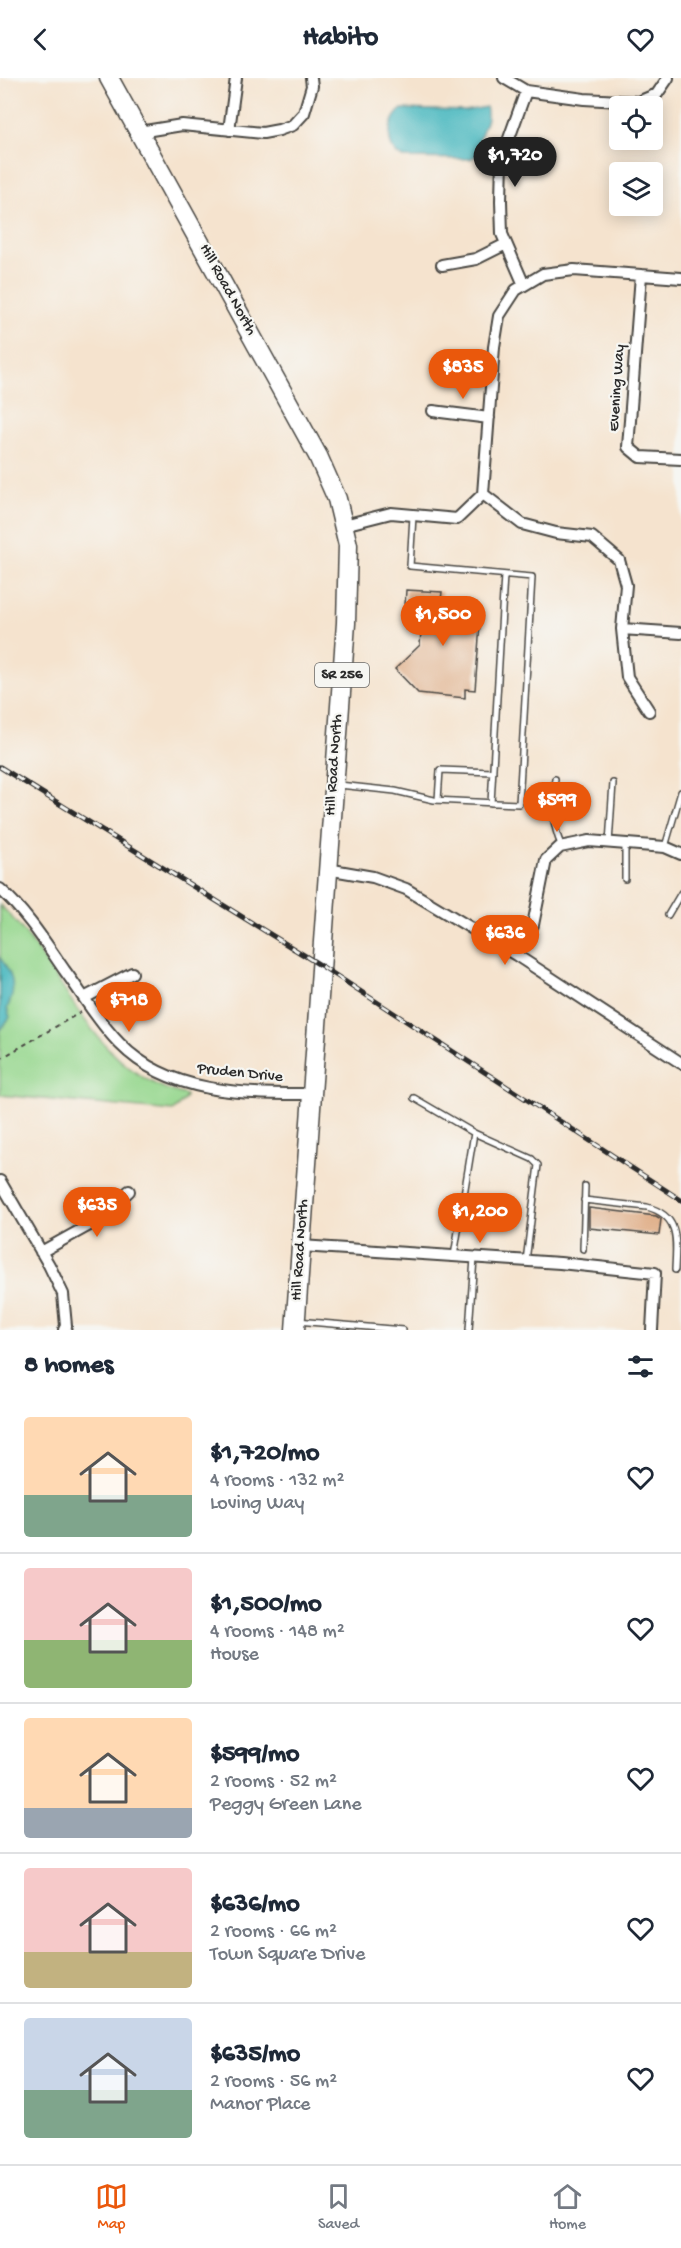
<!DOCTYPE html>
<meta charset="utf-8">
<style>
:root{--surface:#fff;--page:#f2f2f3;--text:#1f2937;--muted:#747a83;--line:#e0e1e3;--accent:#ea580c}
body{margin:0;font-family:"Gochi Hand",sans-serif;background:var(--page);color:var(--text);height:100vh;display:flex;flex-direction:column;font-size:22px;white-space:nowrap}
*{box-sizing:border-box;margin:0}
p{font-size:20px;color:var(--muted)}
.icon{flex:none;width:33px;height:33px;fill:none;stroke:currentColor;stroke-width:2;stroke-linecap:round;stroke-linejoin:round}
.map{position:relative;height:1252px;overflow:hidden}
.drawer{display:flex;flex-direction:column;background:var(--surface);flex:1}
.drawer>*{flex:none}
.controls{position:absolute;left:609px;top:18px;display:grid;gap:12px}
.controls a{display:grid;place-items:center;width:54px;height:54px;border-radius:6px;background:var(--surface);box-shadow:0 3px 15px #0003;font-size:30px}
.price{position:absolute;translate:-50% -51px;padding:0 14px;border-radius:21px;background:var(--accent);color:#fff;font-size:20px;line-height:39px;filter:drop-shadow(0 2px 3px #0008)}
.price::after{content:'';position:absolute;left:50%;top:36px;width:18px;height:14px;margin-left:-9px;background:inherit;clip-path:polygon(0 0,100% 0,50% 100%)}
.price.current{background:#222;color:#fff}
ul{padding:0;list-style:none}
li{display:flex;align-items:center;gap:18px;height:150px;padding:0 24px}
li+li{border-top:2px solid var(--line)}
li span{display:grid;place-items:center;flex:none;width:168px;height:120px;border-radius:6px;color:#555}
li>.icon{margin-inline-start:auto}
span .icon{width:72px;height:72px;fill:#fffc;stroke-width:1}
li b{font-size:26px}
h2{display:flex;justify-content:space-between;align-items:center;height:72px;padding:0 24px;font-size:26px}
header{display:flex;justify-content:space-between;align-items:center;height:78px;padding:0 24px;background:var(--surface);font-size:27px;font-weight:700}
.menu{display:flex;justify-content:space-around;align-items:center;height:84px;border-top:2px solid var(--line);background:var(--surface);font-size:16px;color:var(--muted)}
.menu a{display:grid;justify-items:center;gap:3px}
.menu .current{color:var(--accent)}
.map>svg:first-child{display:block}
</style>
<header><svg class="icon" aria-label="back" viewBox="0 0 24 24"><path d="M15 5l-7 7 7 7"/></svg>Habito<svg class="icon" aria-label="heart" viewBox="0 0 24 24"><path d="M12 20l-8-8c-3-5 5-10 8-4 3-6 11-1 8 4z"/></svg></header>
<div class="map">
<svg width="681" height="1252" viewBox="0 0 681 1252">
<rect width="100%" height="100%" fill="#f6f6f2"/>
<filter id="ink" filterUnits="userSpaceOnUse"><feTurbulence type="fractalNoise" baseFrequency=".0167" numOctaves="2"/><feDisplacementMap in="SourceGraphic" scale="12" xChannelSelector="R" yChannelSelector="G"/><feConvolveMatrix kernelMatrix="1 2 1 2 8 2 1 2 1" color-interpolation-filters="sRGB"/></filter>
<filter id="wash" filterUnits="userSpaceOnUse"><feTurbulence type="fractalNoise" baseFrequency=".008" numOctaves="4" result="noise"/><feDisplacementMap in="SourceGraphic" scale="24" xChannelSelector="R" yChannelSelector="G"/><feGaussianBlur stdDeviation="1.35" result="paint"/><feColorMatrix in="noise" values="0 0 0 0 0 0 0 0 0 0 0 0 0 0 0 0 0 1.4 0 .05"/><feComposite in="paint" operator="in"/></filter>
<g filter="url(#wash)">
<rect width="100%" height="100%" fill="#f5e3ce"/>
<path fill="#96d78e" stroke="#60815c" stroke-width="1.5" d="M0,827C64,888 90,995 186,1017L185,1021L173,1033L0,1017Z"/>
<path fill="#49b8bf" stroke="#3a7275" stroke-width="1.5" d="M486,29C490,41 483,49 480,60C479,66 479,71 478,77L470,81L404,80C384,73 386,42 402,31L465,33Z
M0,880C13,895 17,912 7,930L10,939L0,953Z"/>
<g id="blocks">
<path fill="#dda57a" d="M406,512L442,514L441,522L472,524L470,547H480L475,612L465,611V620L418,615L395,591L420,567L423,528L405,527Z
M589,1130L656,1138L661,1141L659,1157L589,1150Z"/>
</g>
</g>
<g filter="url(#ink)">
<use href="#blocks" fill-opacity="0" stroke="#494743" stroke-width="1.5"/>
<g fill="none" stroke-linecap="round" stroke-linejoin="round">
<g stroke="#494743" stroke-width="8">
<path id="lane" d="M555,701C552,726 551,745 562,769
M339,707L395,713L434,722L519,726L532,499L410,488L413,438
M438,722L440,692L493,694
M491,725L504,497
M609,765L613,705
M665,769L681,714
M625,801V766
M668,837L681,815
M414,1020L474,1055L454,1178
M474,1055L532,1081L538,1087L526,1183
M584,1122L647,1129C681,1138 676,1163 675,1192
M583,1171L585,1108
M297,1243L403,1252
M469,1252L474,1180"/>
</g>
<g stroke="#494743" stroke-width="14">
<path id="street" d="M504,0L526,13L584,21L638,24L657,16L668,0
M229,52L236,0
M139,54L182,47L263,55L279,52L293,47L304,35L312,8L311,0
M442,187L476,181L506,166
M641,197L628,369L640,379L681,381
M524,207L502,156L501,123L502,80L526,13
M433,333L489,340
M483,416L522,446L556,455L592,459L619,482L626,507L622,551L627,599L649,633
M344,447L391,435L457,441L483,416L494,269L499,238L516,212L543,196L574,192L681,200
M622,551L681,555
M327,791L373,799L406,811L516,877L681,985
M0,811C26,834 45,864 65,893C83,917 98,944 120,966C170,1017 246,1016 312,1016
M516,877L533,847L546,782L560,769L589,763L665,769L681,776
M84,920L132,895
M0,1103L49,1187L63,1216L66,1248L64,1252
M301,1168L560,1185L655,1195L652,1252
M41,1174L97,1143L129,1113"/>
</g>
<g stroke="#494743" stroke-width="21">
<path id="primary" d="M109,0L318,378L337,421L348,467L346,545L295,1252"/>
</g>
<path stroke="#494743" stroke-width="2" stroke-dasharray="4.5 4.5" stroke-linecap="butt" d="M0,981L81,934"/>
<use href="#lane" stroke="#fff" stroke-width="5"/>
<use href="#street" stroke="#fff" stroke-width="10"/>
<use href="#primary" stroke="#fff" stroke-width="18"/>
<g stroke="#2b2b2b" stroke-width="5">
<path id="rail" d="M0,689L320,887L681,1122"/>
</g>
<use href="#rail" stroke="#f6f6f2" stroke-width="3" stroke-dasharray="9" stroke-linecap="butt"/>
</g>
</g>
<g text-anchor="middle" dominant-baseline="central" stroke-width="4.5" stroke-linejoin="round" paint-order="stroke">
<rect fill="#f6f6f2" stroke="#686867" stroke-width="1.5" x="315" y="585" width="54" height="24" rx="4.5"/>
<g font-size="15" font-weight="bold" fill="#2b2b2b">
<text x="342" y="597">SR 256</text>
</g>
<g font-size="16" fill="#2b2b2b" stroke="#f6f6f2">
<text transform="translate(227 212) rotate(61)">Hill Road North</text>
<text transform="translate(618 310) rotate(-86)">Evening Way</text>
<text transform="translate(335 687) rotate(-86)">Hill Road North</text>
<text transform="translate(240 996) rotate(6)">Pruden Drive</text>
<text transform="translate(301 1172) rotate(-86)">Hill Road North</text>
</g>
</g>
</svg>
<div class="controls">
<a><svg class="icon" aria-label="locate" viewBox="0 0 24 24"><circle cx="12" cy="12" r="6"/><path d="M12 2v4M12 18v4M2 12h4M18 12h4"/></svg></a>
<a><svg class="icon" aria-label="layers" viewBox="0 0 24 24"><path d="M12 4l9 5-9 5-9-5zM3 14l9 5 9-5"/></svg></a>
</div>
<b class="price current" style="left:515px;top:110px">$1,720</b>
<b class="price" style="left:463px;top:322px">$835</b>
<b class="price" style="left:443px;top:569px">$1,500</b>
<b class="price" style="left:557px;top:755px">$599</b>
<b class="price" style="left:505px;top:888px">$636</b>
<b class="price" style="left:129px;top:955px">$718</b>
<b class="price" style="left:97px;top:1160px">$635</b>
<b class="price" style="left:480px;top:1166px">$1,200</b>
</div>
<section class="drawer">
<h2>8 homes<svg class="icon" aria-label="filters" viewBox="0 0 24 24"><path d="M4 7h16M4 17h16"/><circle cx="9" cy="7" r="2"/><circle cx="15" cy="17" r="2"/></svg></h2>
<ul>
<li><span style="background:linear-gradient(#ffd9b3 65%,#7fa58c 0)"><svg class="icon" aria-label="home" viewBox="0 0 24 24"><path d="M3 11l9-7 9 7M6 9v11h12V9"/></svg></span><div><b>$1,720/mo</b><p>4 rooms · 132 m²</p><p>Loving Way</p></div><svg class="icon" aria-label="heart" viewBox="0 0 24 24"><path d="M12 20l-8-8c-3-5 5-10 8-4 3-6 11-1 8 4z"/></svg></li>
<li><span style="background:linear-gradient(#f6c9c9 60%,#8fb573 0)"><svg class="icon" aria-label="home" viewBox="0 0 24 24"><path d="M3 11l9-7 9 7M6 9v11h12V9"/></svg></span><div><b>$1,500/mo</b><p>4 rooms · 148 m²</p><p>House</p></div><svg class="icon" aria-label="heart" viewBox="0 0 24 24"><path d="M12 20l-8-8c-3-5 5-10 8-4 3-6 11-1 8 4z"/></svg></li>
<li><span style="background:linear-gradient(#ffd9b3 75%,#9aa5b1 0)"><svg class="icon" aria-label="home" viewBox="0 0 24 24"><path d="M3 11l9-7 9 7M6 9v11h12V9"/></svg></span><div><b>$599/mo</b><p>2 rooms · 52 m²</p><p>Peggy Green Lane</p></div><svg class="icon" aria-label="heart" viewBox="0 0 24 24"><path d="M12 20l-8-8c-3-5 5-10 8-4 3-6 11-1 8 4z"/></svg></li>
<li><span style="background:linear-gradient(#f6c9c9 70%,#c2b280 0)"><svg class="icon" aria-label="home" viewBox="0 0 24 24"><path d="M3 11l9-7 9 7M6 9v11h12V9"/></svg></span><div><b>$636/mo</b><p>2 rooms · 66 m²</p><p>Town Square Drive</p></div><svg class="icon" aria-label="heart" viewBox="0 0 24 24"><path d="M12 20l-8-8c-3-5 5-10 8-4 3-6 11-1 8 4z"/></svg></li>
<li><span style="background:linear-gradient(#c9d6e8 60%,#7fa58c 0)"><svg class="icon" aria-label="home" viewBox="0 0 24 24"><path d="M3 11l9-7 9 7M6 9v11h12V9"/></svg></span><div><b>$635/mo</b><p>2 rooms · 56 m²</p><p>Manor Place</p></div><svg class="icon" aria-label="heart" viewBox="0 0 24 24"><path d="M12 20l-8-8c-3-5 5-10 8-4 3-6 11-1 8 4z"/></svg></li>
</ul>
</section>
<nav class="menu">
<a class="current"><svg class="icon" aria-label="map" viewBox="0 0 24 24"><path d="M3 6l6-2 6 2 6-2v14l-6 2-6-2-6 2zM9 4v14M15 6v14"/></svg>Map</a>
<a><svg class="icon" aria-label="saved" viewBox="0 0 24 24"><path d="M7 4h10v16l-5-4-5 4z"/></svg>Saved</a>
<a><svg class="icon" aria-label="home" viewBox="0 0 24 24"><path d="M3 11l9-7 9 7M6 9v11h12V9"/></svg>Home</a>
</nav>
